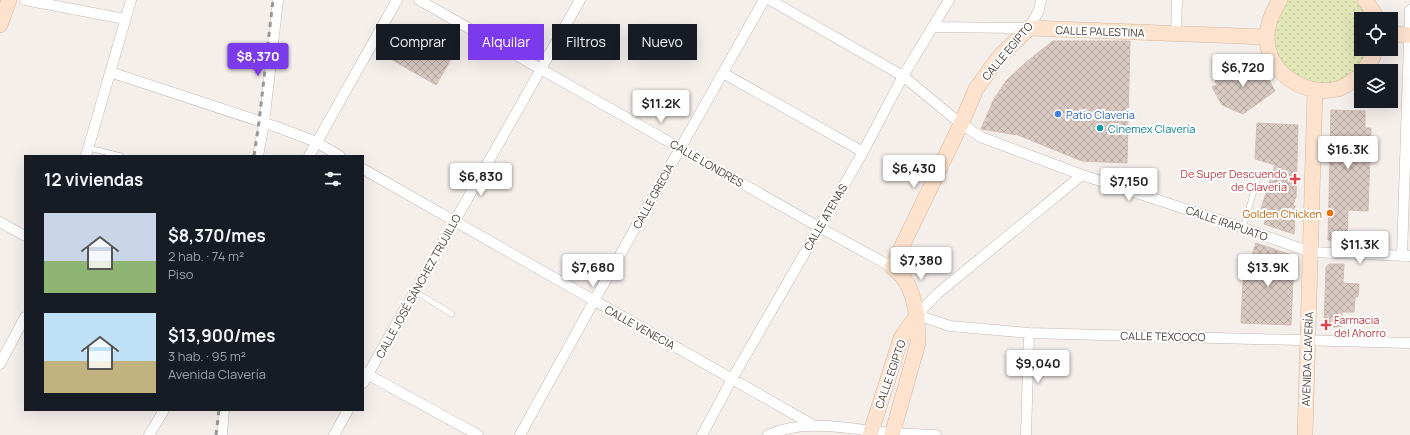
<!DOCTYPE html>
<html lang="es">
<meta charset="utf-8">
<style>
:root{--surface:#171b24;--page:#20242c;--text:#f1f3f6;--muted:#9ea1a6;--accent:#7c3aed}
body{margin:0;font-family:Manrope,sans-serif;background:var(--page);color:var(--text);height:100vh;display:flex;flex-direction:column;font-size:15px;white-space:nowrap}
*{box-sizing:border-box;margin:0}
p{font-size:13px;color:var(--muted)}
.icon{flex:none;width:22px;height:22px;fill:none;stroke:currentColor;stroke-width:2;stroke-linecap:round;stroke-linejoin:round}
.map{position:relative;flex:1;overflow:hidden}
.drawer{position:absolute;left:24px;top:155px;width:340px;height:256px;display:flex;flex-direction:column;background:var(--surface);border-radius:0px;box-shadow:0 4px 16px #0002}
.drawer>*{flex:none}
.top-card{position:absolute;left:376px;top:24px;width:380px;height:36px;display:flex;gap:8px}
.tools{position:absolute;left:1354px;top:12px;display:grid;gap:8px}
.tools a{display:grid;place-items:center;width:44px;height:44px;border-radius:0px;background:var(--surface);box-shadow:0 4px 16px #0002;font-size:20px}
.price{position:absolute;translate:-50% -34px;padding:0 9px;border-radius:4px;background:#fff;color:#222;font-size:13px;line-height:26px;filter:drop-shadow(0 1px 2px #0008)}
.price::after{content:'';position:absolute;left:50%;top:24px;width:12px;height:9px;margin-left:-6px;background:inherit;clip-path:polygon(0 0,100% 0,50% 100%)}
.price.current{background:var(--accent);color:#fff}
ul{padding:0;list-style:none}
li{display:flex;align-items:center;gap:12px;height:100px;padding:0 20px}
li span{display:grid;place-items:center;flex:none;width:112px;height:80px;border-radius:0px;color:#555}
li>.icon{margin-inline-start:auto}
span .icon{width:48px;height:48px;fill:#fffc;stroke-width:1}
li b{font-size:17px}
h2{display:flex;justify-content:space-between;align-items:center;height:48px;padding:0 20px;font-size:17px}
.tag{padding:0 14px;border-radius:0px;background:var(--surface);box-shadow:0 4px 16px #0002;font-size:14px;line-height:36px}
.tag.current{background:var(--accent);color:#fff}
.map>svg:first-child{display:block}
</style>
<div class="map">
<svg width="1410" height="435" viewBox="0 0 1410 435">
<defs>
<pattern id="park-dots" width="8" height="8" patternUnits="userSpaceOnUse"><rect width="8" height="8" fill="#e1e7b6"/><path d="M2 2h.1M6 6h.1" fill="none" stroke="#c3c79d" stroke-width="1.8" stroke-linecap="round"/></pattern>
<pattern id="building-cross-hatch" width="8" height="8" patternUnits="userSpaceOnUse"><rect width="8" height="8" fill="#dacac4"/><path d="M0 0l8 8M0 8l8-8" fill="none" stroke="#b3a5a0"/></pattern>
</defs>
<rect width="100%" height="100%" fill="#f5efec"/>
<path fill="url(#park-dots)" d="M1288,0H1356L1359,2L1368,19H1361V49H1370C1364,57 1359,68 1353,74C1342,84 1322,87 1309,83C1303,82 1289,71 1284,66C1282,64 1281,61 1279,59C1269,40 1272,15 1288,0Z"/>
<path fill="url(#building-cross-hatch)" stroke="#d1bdb5" d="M391,28L450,61L436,85L377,51Z
M1053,41H1130L1127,163L1082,161L1018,135L981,129L994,99L1006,81L1025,63Z
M1245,61L1251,71L1261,66L1275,91L1243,114L1222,105L1212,87L1217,85L1215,81Z
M1331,110L1365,111V128H1371L1368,211L1348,210L1347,241L1328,240Z
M1257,123L1298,125L1296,197L1293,205L1295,206L1294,234L1264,224L1268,211L1261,209L1275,165L1255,159Z
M1256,243L1294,256L1291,325L1241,323L1243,282Z
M1329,264H1344L1343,283L1359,284L1358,297H1355L1354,312H1342L1341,327H1324L1326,267Z"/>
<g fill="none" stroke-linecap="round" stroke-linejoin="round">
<g stroke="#c4b7b1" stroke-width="6">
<path id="lane" d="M89,148L121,156
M1243,228L1259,174
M416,292L452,314"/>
</g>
<g stroke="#c4b7b1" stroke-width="11">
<path id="street" d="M25,0L125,19
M419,0L819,227L892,267
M770,0L903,76L961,124L981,137L1082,175L1243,228L1310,252L1410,256
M934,27L1029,28L1039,10L1041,0
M1176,34L1177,0
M110,72L280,128L316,142L340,156
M723,73L863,152
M86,156L131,0
M258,156L264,123L278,0
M309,156L397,0
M363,169L813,425
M1082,175L937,294L917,315L950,326L1029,333L1410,343
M0,222L25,236
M1402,256L1410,10
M0,364L25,317
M363,372L478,435
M363,383L580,0
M149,435L164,410
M222,435L224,410
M334,435L348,410
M520,435L594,301L764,0
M702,435L732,379L863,152L903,76L949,0
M768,435C804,419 844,428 881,432C899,434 918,434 936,435
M1026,435L1029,333"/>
</g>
<g stroke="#d6b69f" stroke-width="16">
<path id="secondary" d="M1280,0C1273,11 1267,23 1267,37C1267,73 1305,97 1338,89C1345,87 1353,80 1359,77L1361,74
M1365,0L1374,13L1375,19
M0,25L9,0
M1391,34L1410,35
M1363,71L1373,57L1375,49
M870,435L901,338L917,315
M892,435L918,343L917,315L912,295L908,285L902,276L892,267L961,124L976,89L999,57L1029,28L1267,37
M1305,435L1315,90"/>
</g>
<use href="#lane" stroke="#fff" stroke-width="5"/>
<use href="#street" stroke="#fff" stroke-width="10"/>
<use href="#secondary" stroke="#fde3ce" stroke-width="15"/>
<path stroke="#999" stroke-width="3" stroke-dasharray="5 5" stroke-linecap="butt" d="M254,156L259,122L273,0
M216,435L219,410"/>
</g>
<circle fill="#3f7fe0" stroke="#fff" stroke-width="1.5" cx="1058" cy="114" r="4"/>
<circle fill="#0f9aa8" stroke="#fff" stroke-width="1.5" cx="1100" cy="128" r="4"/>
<g fill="#e0444e" stroke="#fff" stroke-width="1.5">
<path d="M1293 173h4v4h4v4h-4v4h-4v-4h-4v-4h4z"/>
<path d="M1324 319h4v4h4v4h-4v4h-4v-4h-4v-4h4z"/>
</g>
<circle fill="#e8710a" stroke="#fff" stroke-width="1.5" cx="1330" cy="213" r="4"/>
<g text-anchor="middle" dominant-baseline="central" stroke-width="4" stroke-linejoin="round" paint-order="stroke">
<g font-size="11" fill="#4a3e39" stroke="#fff">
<text transform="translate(1100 31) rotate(2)">CALLE PALESTINA</text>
<text transform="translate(1007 51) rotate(-50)">CALLE EGIPTO</text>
<text transform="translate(707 163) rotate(30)">CALLE LONDRES</text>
<text transform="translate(653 196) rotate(-61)">CALLE GRECIA</text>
<text transform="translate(825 217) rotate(-60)">CALLE ATENAS</text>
<text transform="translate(1227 223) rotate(19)">CALLE IRAPUATO</text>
<text transform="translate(418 286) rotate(-61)">CALLE JOSÉ SÁNCHEZ TRUJILLO</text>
<text transform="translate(640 327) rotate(29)">CALLE VENECIA</text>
<text transform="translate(1163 336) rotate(1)">CALLE TEXCOCO</text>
<text transform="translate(1307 359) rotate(-88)">AVENIDA CLAVERÍA</text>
<text transform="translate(890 374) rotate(-71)">CALLE EGIPTO</text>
</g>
<g font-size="11" fill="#366cbe" stroke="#fff" text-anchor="start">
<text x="1066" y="114">Patio Clavería</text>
</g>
<g font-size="11" fill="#0d838f" stroke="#fff" text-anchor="start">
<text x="1108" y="128">Cinemex Clavería</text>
</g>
<g font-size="11" fill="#be3a42" stroke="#fff" text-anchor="end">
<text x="1287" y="173">De Super Descuendo<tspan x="1287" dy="13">de Claveria</tspan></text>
<text x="1334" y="319" text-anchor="start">Farmacia<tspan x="1334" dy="13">del Ahorro</tspan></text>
</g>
<g font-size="11" fill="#c56008" stroke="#fff" text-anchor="end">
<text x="1322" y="213">Golden Chicken</text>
</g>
</g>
</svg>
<div class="tools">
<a><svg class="icon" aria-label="locate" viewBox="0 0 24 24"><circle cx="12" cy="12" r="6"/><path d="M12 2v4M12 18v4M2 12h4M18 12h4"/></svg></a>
<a><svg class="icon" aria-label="layers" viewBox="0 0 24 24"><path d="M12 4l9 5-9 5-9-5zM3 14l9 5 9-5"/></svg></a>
</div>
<b class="price current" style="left:258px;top:77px">$8,370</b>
<b class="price" style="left:1243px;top:88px">$6,720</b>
<b class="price" style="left:661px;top:124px">$11.2K</b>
<b class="price" style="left:1348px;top:170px">$16.3K</b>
<b class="price" style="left:914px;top:189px">$6,430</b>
<b class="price" style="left:481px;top:197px">$6,830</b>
<b class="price" style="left:1129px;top:202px">$7,150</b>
<b class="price" style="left:1360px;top:265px">$11.3K</b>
<b class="price" style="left:921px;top:281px">$7,380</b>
<b class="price" style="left:593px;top:288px">$7,680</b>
<b class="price" style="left:1268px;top:288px">$13.9K</b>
<b class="price" style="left:1038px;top:384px">$9,040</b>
<div class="top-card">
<a class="tag">Comprar</a>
<a class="tag current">Alquilar</a>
<a class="tag">Filtros</a>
<a class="tag">Nuevo</a>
</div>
<section class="drawer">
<h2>12 viviendas<svg class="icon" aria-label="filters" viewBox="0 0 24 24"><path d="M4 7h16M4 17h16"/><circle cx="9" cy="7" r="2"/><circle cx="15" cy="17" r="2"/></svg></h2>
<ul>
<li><span style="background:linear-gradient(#c9d6e8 60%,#8fb573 0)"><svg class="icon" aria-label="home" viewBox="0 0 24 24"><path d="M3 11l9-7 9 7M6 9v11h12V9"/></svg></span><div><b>$8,370/mes</b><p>2 hab. · 74 m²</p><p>Piso</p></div></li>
<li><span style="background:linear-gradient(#bfe0f5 60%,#c2b280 0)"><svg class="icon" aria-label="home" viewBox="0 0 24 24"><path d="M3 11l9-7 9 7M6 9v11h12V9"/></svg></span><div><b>$13,900/mes</b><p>3 hab. · 95 m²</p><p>Avenida Clavería</p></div></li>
</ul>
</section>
</div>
